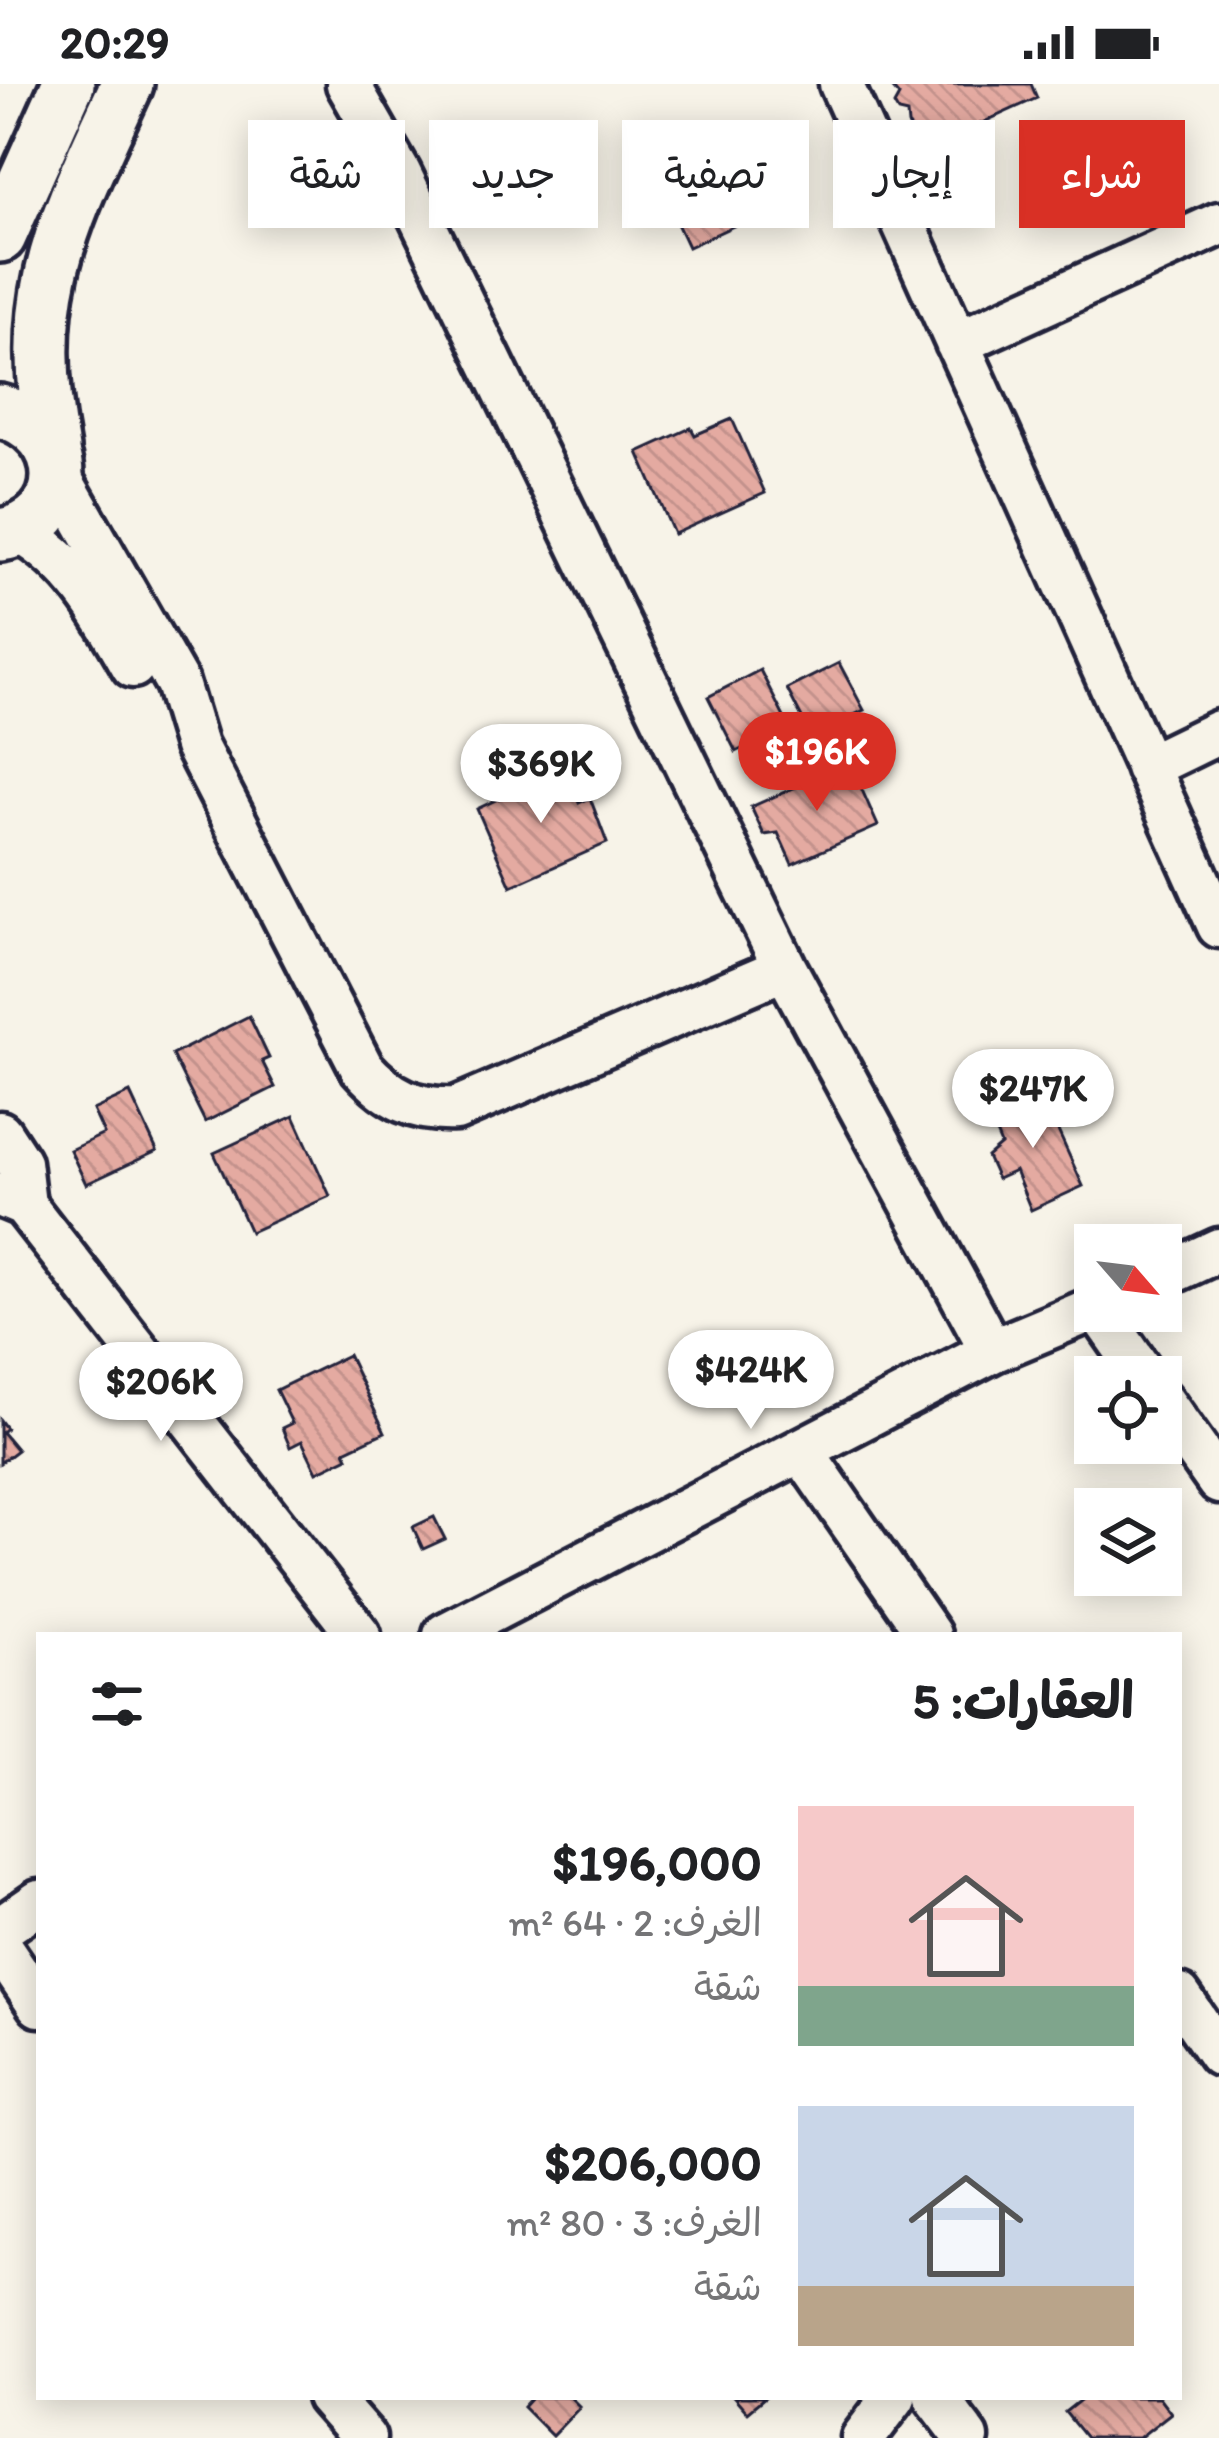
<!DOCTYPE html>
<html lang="ar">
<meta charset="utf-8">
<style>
:root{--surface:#fff;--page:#f2f2f2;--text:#202124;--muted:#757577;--accent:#d93025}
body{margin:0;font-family:Itim,"Playpen Sans Arabic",sans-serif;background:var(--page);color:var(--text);direction:rtl;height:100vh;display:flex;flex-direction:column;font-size:45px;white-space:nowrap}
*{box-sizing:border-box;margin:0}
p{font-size:39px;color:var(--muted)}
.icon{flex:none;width:66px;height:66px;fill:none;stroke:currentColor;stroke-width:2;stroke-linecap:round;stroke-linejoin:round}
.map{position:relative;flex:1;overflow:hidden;direction:ltr}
.panel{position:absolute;left:36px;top:1548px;width:1146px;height:768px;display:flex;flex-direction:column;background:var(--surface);border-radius:0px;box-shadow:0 6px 30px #0003;direction:rtl}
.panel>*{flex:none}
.hud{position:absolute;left:36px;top:36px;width:1149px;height:108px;direction:rtl;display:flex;gap:24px}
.needle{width:78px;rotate:118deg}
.controls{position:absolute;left:1074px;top:1140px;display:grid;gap:24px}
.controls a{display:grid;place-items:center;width:108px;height:108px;border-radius:0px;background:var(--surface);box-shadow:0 6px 30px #0003;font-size:60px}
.price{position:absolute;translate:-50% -102px;padding:0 27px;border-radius:42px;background:#fff;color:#222;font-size:39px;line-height:78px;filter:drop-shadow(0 3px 6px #0008)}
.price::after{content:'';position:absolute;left:50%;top:72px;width:36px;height:27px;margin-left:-18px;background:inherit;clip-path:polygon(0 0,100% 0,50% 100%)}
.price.on{background:var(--accent);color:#fff}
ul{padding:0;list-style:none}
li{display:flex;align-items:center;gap:36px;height:300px;padding:0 48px}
li span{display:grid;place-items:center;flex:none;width:336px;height:240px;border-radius:0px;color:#555}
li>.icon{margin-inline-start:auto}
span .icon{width:144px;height:144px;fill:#fffc;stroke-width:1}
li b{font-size:51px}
h2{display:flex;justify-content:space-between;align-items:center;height:144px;padding:0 48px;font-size:51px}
.pill{padding:0 42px;border-radius:0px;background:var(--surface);box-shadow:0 6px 30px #0003;font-size:42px;line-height:108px}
.pill.on{background:var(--accent);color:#fff}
.status{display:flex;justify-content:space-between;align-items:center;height:84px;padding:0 60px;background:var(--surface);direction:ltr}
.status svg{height:33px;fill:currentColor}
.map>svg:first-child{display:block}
</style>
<div class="status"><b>20:29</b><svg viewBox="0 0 49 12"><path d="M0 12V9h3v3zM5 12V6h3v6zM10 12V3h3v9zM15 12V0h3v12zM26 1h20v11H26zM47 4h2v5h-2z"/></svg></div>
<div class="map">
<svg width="1219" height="2354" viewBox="0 0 1219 2354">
<defs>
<pattern id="building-back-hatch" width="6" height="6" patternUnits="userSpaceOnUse" patternTransform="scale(3)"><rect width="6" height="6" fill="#e4aaa1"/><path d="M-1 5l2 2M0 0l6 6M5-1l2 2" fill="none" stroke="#c3928c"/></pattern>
</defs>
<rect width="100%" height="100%" fill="#f7f3e8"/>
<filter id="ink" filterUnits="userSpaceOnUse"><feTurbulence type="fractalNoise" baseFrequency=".00833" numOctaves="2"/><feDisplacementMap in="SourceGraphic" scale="24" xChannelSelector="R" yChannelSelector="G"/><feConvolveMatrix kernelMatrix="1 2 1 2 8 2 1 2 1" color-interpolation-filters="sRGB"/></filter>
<g filter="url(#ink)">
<path fill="url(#building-back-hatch)" stroke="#22223b" stroke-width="3" d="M1031,0L1037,14L942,57L938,48L921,56L908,41L907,30L898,28L894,21L899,12L889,0Z
M746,50L761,83L778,76L784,89L772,94L783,119L688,163L655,93Z
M732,335L765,409L674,450L638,368L691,344L695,351Z
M839,579L864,626L846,635L850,644L834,652L827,639L809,648L787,605Z
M760,586L788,641L736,668L708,613Z
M850,679L878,742L792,780L778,749L764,751L751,723Z
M563,681L579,719L590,714L607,759L511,802L477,725L500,714L499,710Z
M249,932L269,974L262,977L275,1003L205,1038L172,971Z
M1040,1007L1083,1102L1031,1126L1015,1087L997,1095L987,1073L1001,1061L988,1030Z
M130,1009L157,1067L86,1100L70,1066L104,1050L93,1026Z
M294,1032L330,1112L250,1148L214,1069Z
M348,1271L385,1348L345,1367L348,1373L317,1388L302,1357L290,1363L282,1344L292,1339L276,1306Z
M0,1336L6,1344L2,1348L17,1366L0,1379Z
M434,1433L445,1455L423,1465L413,1443Z
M532,2313H570L580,2323L552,2352L523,2323Z
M734,2313H765L747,2328Z
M1084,2313H1159L1171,2329L1139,2354H1086L1065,2328Z"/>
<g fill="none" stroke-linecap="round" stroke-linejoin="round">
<g stroke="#22223b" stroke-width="51">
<path id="minor" d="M348,0L399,89L785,884L992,1267
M841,0L1219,842
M957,259L1219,140
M57,389L177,599L196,662L362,984C390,1015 415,1027 456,1025L785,884
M20,447C75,480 102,527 133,582
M1147,683L1219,648
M0,1049L19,1078L24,1121
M0,1111L24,1121L359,1551
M1161,1193L1219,1166
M1099,1227L1145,1293
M1161,1316L1219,1398
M801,1366L929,1551
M445,1551L992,1267L1095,1224
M0,1845L39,1818
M0,1863L39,1921
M1179,1912L1219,1970
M328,2313L364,2354
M936,2313L967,2354
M863,2354L894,2313"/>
</g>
<g stroke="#22223b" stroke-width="60">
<path id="tertiary" d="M0,152L68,0
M0,327C76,346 76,440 0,451
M53,365C23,206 63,140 127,0"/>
</g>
<use href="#minor" stroke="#f7f3e8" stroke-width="42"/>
<use href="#tertiary" stroke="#f7f3e8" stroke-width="51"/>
</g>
</g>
</svg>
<div class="controls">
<a><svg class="needle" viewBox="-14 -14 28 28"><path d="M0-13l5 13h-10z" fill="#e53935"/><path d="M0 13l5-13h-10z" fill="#757577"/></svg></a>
<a><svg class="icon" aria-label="locate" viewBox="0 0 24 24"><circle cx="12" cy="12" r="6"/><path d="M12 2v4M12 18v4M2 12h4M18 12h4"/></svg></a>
<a><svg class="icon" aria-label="layers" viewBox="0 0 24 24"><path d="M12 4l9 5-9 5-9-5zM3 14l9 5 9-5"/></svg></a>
</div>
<b class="price on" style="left:817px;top:730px">$196K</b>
<b class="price" style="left:541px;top:742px">$369K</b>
<b class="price" style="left:1033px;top:1067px">$247K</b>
<b class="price" style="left:751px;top:1348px">$424K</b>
<b class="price" style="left:161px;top:1360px">$206K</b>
<div class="hud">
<a class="pill on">شراء</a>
<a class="pill">إيجار</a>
<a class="pill">تصفية</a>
<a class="pill">جديد</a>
<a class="pill">شقة</a>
</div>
<section class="panel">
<h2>العقارات: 5<svg class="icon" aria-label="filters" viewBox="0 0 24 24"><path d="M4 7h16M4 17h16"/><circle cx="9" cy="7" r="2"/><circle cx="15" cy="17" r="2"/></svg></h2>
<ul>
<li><span style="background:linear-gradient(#f6c9c9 75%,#7fa58c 0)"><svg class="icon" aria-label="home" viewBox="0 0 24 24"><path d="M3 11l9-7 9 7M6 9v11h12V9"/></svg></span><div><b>$196,000</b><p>الغرف: 2 · 64 m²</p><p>شقة</p></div></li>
<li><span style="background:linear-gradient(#c9d6e8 75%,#b9a48a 0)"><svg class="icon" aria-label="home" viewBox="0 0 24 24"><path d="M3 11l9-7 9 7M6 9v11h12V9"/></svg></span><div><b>$206,000</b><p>الغرف: 3 · 80 m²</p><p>شقة</p></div></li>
</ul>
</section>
</div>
